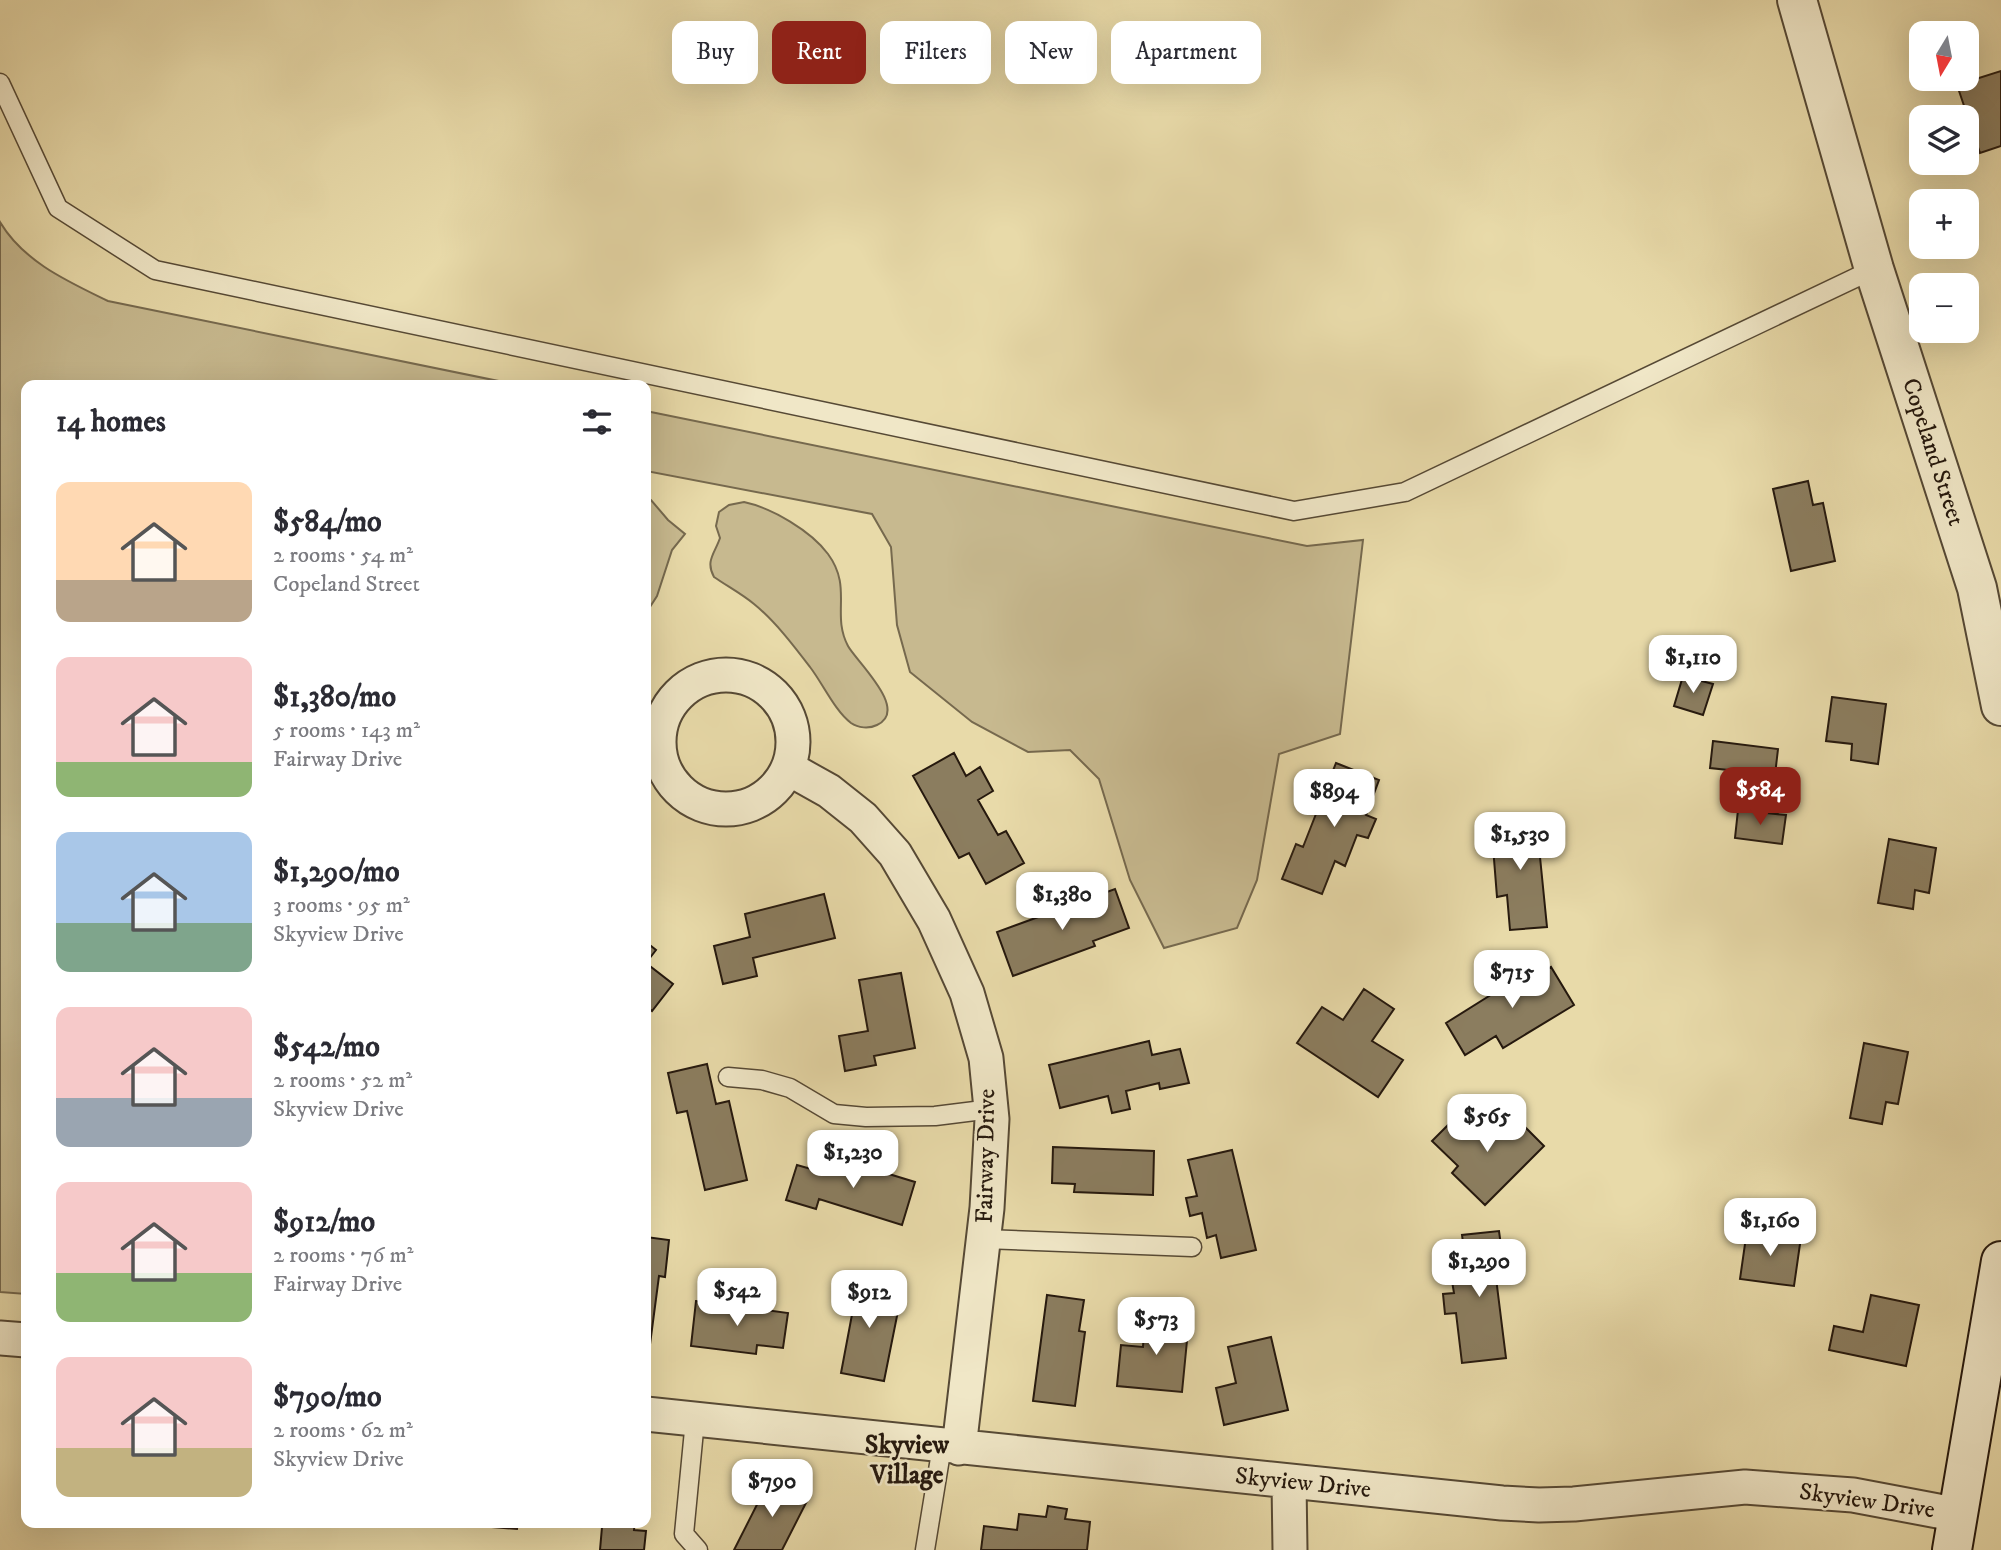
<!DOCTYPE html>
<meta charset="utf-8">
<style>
:root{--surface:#fff;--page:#f2f2f3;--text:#2b2b33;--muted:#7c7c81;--accent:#8f2418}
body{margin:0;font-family:"IM FELL DW Pica",serif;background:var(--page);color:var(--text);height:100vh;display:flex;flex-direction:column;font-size:26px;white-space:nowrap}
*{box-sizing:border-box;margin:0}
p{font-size:23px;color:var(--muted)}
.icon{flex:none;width:38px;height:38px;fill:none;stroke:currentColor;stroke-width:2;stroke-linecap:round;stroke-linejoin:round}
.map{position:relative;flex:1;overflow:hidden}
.panel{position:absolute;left:21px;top:380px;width:630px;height:1148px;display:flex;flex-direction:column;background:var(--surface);border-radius:14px;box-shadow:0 7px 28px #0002}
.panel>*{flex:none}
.top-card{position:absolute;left:672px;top:21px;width:665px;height:63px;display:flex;gap:14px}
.needle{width:46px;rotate:190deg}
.fabs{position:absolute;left:1909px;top:21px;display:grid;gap:14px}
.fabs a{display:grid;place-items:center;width:70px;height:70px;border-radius:14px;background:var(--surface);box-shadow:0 7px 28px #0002;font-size:35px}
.price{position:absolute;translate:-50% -60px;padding:0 16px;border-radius:14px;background:#fff;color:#222;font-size:23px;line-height:46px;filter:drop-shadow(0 2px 4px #0008)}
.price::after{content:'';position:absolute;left:50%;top:42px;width:21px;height:16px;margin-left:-10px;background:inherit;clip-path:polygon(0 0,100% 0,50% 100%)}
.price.current{background:var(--accent);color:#fff}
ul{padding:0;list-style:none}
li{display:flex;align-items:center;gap:21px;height:175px;padding:0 35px}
li span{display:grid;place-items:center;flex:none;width:196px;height:140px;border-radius:14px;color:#555}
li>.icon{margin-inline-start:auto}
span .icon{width:84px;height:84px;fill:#fffc;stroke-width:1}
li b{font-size:30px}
h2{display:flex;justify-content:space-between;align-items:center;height:84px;padding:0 35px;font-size:30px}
.pill{padding:0 24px;border-radius:14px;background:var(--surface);box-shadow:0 7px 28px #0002;font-size:24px;line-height:63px}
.pill.current{background:var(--accent);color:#fff}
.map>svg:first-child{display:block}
</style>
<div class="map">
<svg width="2001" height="1550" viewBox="0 0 2001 1550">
<rect width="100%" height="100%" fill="#e8daa9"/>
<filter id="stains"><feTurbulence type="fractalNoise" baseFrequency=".00286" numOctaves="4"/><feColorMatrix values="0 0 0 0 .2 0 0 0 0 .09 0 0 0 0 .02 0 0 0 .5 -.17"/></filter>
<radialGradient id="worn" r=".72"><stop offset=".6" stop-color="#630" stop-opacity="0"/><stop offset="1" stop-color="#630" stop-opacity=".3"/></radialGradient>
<path fill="#c7b98f" stroke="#76694e" stroke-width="2" d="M0,222C24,262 67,281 108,301L518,385H26V1294L0,1292Z
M646,411L1307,546L1363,540L1340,734L1279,754L1257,880L1237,928L1164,948L1130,880L1099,779L1070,750L1028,752L972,722L910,672L897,625L891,547L872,514L646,471Z
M646,497L651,500L668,520L685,534L672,550L657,596L646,613Z
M744,502C772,508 811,531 828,554C853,588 831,614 848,646C856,661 910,710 877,725C869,729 858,728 851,723C835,711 823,684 810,667C794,646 775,621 754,604C742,594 727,586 714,577C705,561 715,553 720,538L716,526L719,512L729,505Z"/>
<path fill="#8b7d5f" stroke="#26190e" stroke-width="2" d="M2001,71V146L1980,153L1957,85Z
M1808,481L1813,505L1823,503L1835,561L1791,571L1773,489Z
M1683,676L1713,684L1703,715L1674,706Z
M1832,697L1886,704L1878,764L1851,760L1852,744L1826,741Z
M1713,741L1778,749L1775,775L1710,768Z
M954,753L966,776L980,767L993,791L978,800L998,835L1006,831L1024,863L986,884L969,853L959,858L913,776Z
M1336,763L1379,780L1366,815L1376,819L1368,838L1357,835L1345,866L1335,861L1322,894L1282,879L1296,844L1303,847Z
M1738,810L1786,815L1782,844L1735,838Z
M1536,817L1547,927L1510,930L1507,895L1497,897L1491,821Z
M1889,839L1936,848L1929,893L1915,890L1913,909L1878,903Z
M1115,889L1129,928L1093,941L1095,946L1013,976L997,932Z
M824,894L835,938L753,958L757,976L723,984L714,946L750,937L745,914Z
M646,942L656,950L646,963L673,984L652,1011L646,1006Z
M1524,962L1533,978L1551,967L1574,1005L1503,1048L1496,1036L1465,1055L1446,1023L1505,986L1500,977Z
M901,973L915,1048L874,1056L876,1065L845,1071L839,1036L868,1031L859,980Z
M1364,989L1394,1009L1372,1041L1403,1060L1378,1097L1297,1043L1322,1007L1343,1020Z
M1149,1041L1152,1055L1180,1049L1189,1083L1160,1089L1159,1083L1126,1091L1130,1109L1112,1113L1108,1096L1060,1108L1049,1065Z
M1864,1043L1908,1052L1898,1104L1886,1102L1882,1124L1850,1118Z
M707,1064L716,1104L729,1101L747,1180L705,1190L687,1111L677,1113L668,1073Z
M1462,1111L1489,1139L1513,1115L1544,1146L1485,1205L1452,1173L1458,1166L1432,1141Z
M1053,1147L1154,1151L1153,1195L1074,1192L1075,1184L1052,1183Z
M1232,1150L1256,1250L1221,1258L1216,1235L1207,1238L1202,1213L1190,1216L1186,1198L1197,1196L1188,1160Z
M830,1156L915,1182L902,1225L819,1199L816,1209L786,1200L797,1165L825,1173Z
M1747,1230L1801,1237L1794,1286L1740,1279Z
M1499,1231L1504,1268L1495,1270L1506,1358L1462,1363L1456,1313L1445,1314L1443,1294L1454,1293L1451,1275L1467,1273L1462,1235Z
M646,1237L669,1240L665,1277L659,1276L649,1352L646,1351Z
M852,1274L887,1281L882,1307L898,1311L884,1381L841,1373L854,1304L847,1302Z
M1047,1295L1084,1300L1079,1331L1085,1332L1075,1406L1033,1401Z
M1871,1295L1919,1305L1906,1366L1829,1350L1834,1326L1863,1332Z
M696,1301L788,1313L783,1348L757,1345L756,1354L691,1346Z
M1145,1316L1189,1320L1182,1392L1117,1386L1121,1345L1143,1347Z
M1271,1337L1288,1410L1224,1425L1216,1388L1236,1383L1228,1347Z
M770,1479L808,1499L782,1550H734Z
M1048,1506L1067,1509L1065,1519L1090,1522L1087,1550H981L984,1526L1017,1530L1019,1514L1046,1517Z
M480,1522H518L517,1529L480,1526Z
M594,1522H635L634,1530L646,1531L644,1550H600L602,1527H593Z"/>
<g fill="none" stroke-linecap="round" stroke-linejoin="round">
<g stroke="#564935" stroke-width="21">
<path id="service" d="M0,83L58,208L155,270L1294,511L1405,492L1874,269
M728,1077L762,1080L790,1088L834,1114L866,1117L935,1116L991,1109
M984,1239L1192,1247
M695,1420L684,1534L698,1550
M925,1550L942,1446"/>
</g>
<g stroke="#564935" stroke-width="37">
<path id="minor" d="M659 742a67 67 0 1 1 134 0a67 67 0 1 1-134 0Z
M788,768L829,791L863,818L895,854L934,920L967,993L986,1058L992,1119L987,1208L959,1448
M0,1338L26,1340
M646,1414L1502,1503L1539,1505L1574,1504L1745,1487L1853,1495L1959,1515
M1289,1482L1290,1550"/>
</g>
<g stroke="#564935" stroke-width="42">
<path id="tertiary" d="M1797,0L1874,269L1977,588L2001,706"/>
</g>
<g stroke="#26190e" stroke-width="42">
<path id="secondary" d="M1952,1550L2001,1261"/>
</g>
<use href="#service" stroke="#f0e7c7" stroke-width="18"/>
<use href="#minor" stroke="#f0e7c7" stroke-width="33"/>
<use href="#tertiary" stroke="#f0e7c7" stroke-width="38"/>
<use href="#secondary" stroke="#f0e7c7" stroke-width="38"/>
</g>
<g text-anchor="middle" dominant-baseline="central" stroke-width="5" stroke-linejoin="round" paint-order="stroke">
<g font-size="24" fill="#26190e" stroke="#f0e7c7">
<text transform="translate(1933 452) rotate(72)">Copeland Street</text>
<text transform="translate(986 1156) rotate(-89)">Fairway Drive</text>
<text transform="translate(1303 1483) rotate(6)">Skyview Drive</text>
<text transform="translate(1867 1501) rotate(8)">Skyview Drive</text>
</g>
<g font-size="26" font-weight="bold" fill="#26190e" stroke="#f0e7c7">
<text x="907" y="1445">Skyview<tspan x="907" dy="30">Village</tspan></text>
</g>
</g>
<rect width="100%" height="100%" filter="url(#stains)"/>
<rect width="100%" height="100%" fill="url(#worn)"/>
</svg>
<div class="fabs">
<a><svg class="needle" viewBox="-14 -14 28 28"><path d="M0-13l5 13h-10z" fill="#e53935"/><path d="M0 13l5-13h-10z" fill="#7c7c81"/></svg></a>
<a><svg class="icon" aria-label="layers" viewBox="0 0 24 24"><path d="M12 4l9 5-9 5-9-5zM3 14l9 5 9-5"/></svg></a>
<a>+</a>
<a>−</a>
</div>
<b class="price" style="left:1693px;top:695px">$1,110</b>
<b class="price current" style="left:1760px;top:827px">$584</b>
<b class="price" style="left:1334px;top:829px">$894</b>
<b class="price" style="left:1520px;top:872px">$1,530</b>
<b class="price" style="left:1062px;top:932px">$1,380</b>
<b class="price" style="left:1512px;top:1010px">$715</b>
<b class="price" style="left:1487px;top:1154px">$565</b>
<b class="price" style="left:853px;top:1190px">$1,230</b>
<b class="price" style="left:1770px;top:1258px">$1,160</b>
<b class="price" style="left:1479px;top:1299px">$1,290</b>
<b class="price" style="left:737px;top:1328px">$542</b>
<b class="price" style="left:869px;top:1330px">$912</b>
<b class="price" style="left:1156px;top:1357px">$573</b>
<b class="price" style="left:772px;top:1519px">$790</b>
<div class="top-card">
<a class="pill">Buy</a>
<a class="pill current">Rent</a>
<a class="pill">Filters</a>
<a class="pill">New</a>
<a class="pill">Apartment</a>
</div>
<section class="panel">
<h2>14 homes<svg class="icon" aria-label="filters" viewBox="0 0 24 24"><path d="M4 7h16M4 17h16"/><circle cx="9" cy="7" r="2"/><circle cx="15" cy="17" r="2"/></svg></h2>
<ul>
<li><span style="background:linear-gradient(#ffd9b3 70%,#b9a48a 0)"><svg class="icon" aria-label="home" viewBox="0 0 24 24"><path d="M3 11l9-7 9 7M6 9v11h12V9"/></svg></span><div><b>$584/mo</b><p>2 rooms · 54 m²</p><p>Copeland Street</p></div></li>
<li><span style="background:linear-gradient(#f6c9c9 75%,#8fb573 0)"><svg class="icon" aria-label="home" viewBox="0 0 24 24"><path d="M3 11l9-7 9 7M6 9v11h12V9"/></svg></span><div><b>$1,380/mo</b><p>5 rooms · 143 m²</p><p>Fairway Drive</p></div></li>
<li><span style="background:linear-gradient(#a9c7e8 65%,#7fa58c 0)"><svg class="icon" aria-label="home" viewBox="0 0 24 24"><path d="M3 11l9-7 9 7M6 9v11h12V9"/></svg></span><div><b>$1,290/mo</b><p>3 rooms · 95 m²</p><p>Skyview Drive</p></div></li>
<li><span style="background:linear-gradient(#f6c9c9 65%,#9aa5b1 0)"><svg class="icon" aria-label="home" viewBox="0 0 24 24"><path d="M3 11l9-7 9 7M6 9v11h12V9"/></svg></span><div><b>$542/mo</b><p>2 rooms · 52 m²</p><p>Skyview Drive</p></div></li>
<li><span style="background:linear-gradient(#f6c9c9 65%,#8fb573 0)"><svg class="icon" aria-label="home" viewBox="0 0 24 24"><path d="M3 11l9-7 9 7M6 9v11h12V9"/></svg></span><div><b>$912/mo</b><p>2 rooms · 76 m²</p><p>Fairway Drive</p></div></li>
<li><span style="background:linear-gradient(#f6c9c9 65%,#c2b280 0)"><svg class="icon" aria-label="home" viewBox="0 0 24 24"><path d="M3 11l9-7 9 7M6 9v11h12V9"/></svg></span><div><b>$790/mo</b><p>2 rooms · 62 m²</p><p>Skyview Drive</p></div></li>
</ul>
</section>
</div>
